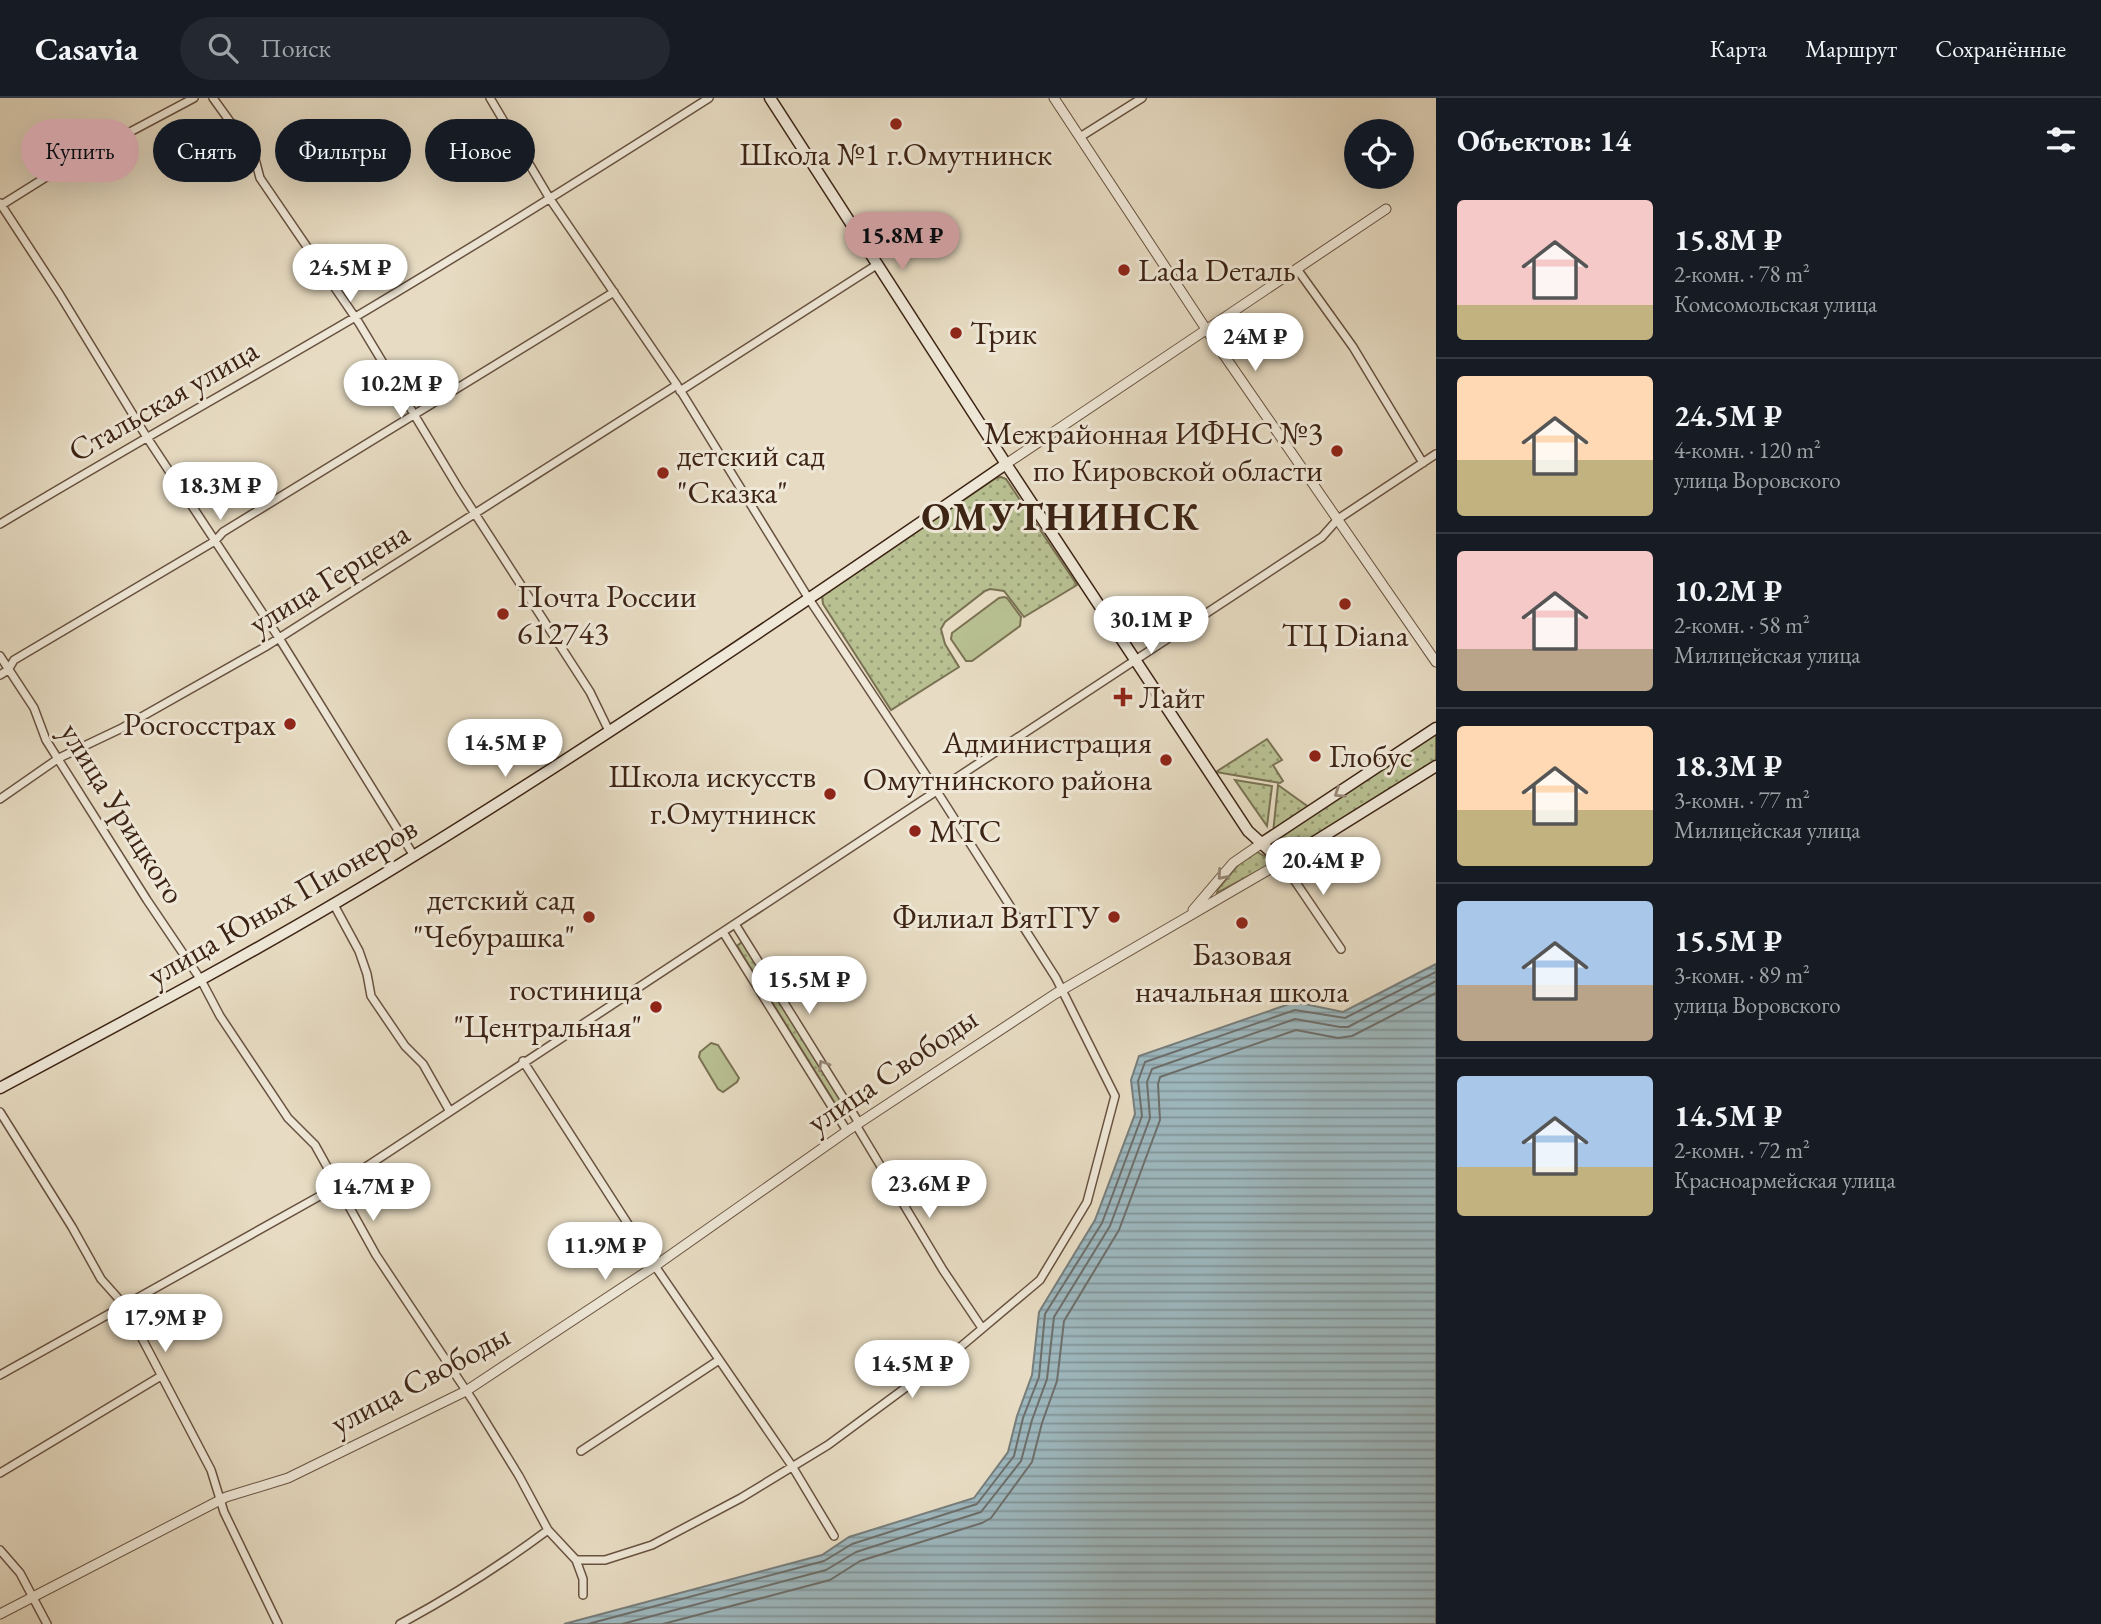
<!DOCTYPE html>
<html lang="ru">
<meta charset="utf-8">
<style>
:root{--surface:#171b24;--page:#242831;--text:#f1f3f6;--muted:#9ea1a6;--line:#363941;--accent:#c59692}
body{margin:0;font-family:"EB Garamond",serif;background:var(--page);color:var(--text);height:100vh;display:flex;flex-direction:column;font-size:26px;white-space:nowrap}
*{box-sizing:border-box;margin:0}
p{font-size:23px;color:var(--muted)}
.icon{flex:none;width:38px;height:38px;fill:none;stroke:currentColor;stroke-width:2;stroke-linecap:round;stroke-linejoin:round}
.map{position:relative;flex:1;overflow:hidden}
.details{display:flex;flex-direction:column;background:var(--surface);width:665px}
.details>*{flex:none}
.hud{position:absolute;left:21px;top:21px;width:665px;height:63px;display:flex;gap:14px}
.buttons{position:absolute;left:1344px;top:21px;display:grid;gap:14px}
.buttons a{display:grid;place-items:center;width:70px;height:70px;border-radius:50%;background:var(--surface);box-shadow:0 7px 28px #0002;font-size:35px}
.price{position:absolute;translate:-50% -60px;padding:0 16px;border-radius:24px;background:#fff;color:#222;font-size:23px;line-height:46px;filter:drop-shadow(0 2px 4px #0008)}
.price::after{content:'';position:absolute;left:50%;top:42px;width:21px;height:16px;margin-left:-10px;background:inherit;clip-path:polygon(0 0,100% 0,50% 100%)}
.price.selected{background:var(--accent);color:#111}
ul{padding:0;list-style:none}
li{display:flex;align-items:center;gap:21px;height:175px;padding:0 21px}
li+li{border-top:2px solid var(--line)}
li span{display:grid;place-items:center;flex:none;width:196px;height:140px;border-radius:7px;color:#555}
li>.icon{margin-inline-start:auto}
span .icon{width:84px;height:84px;fill:#fffc;stroke-width:1}
li b{font-size:30px}
h2{display:flex;justify-content:space-between;align-items:center;height:84px;padding:0 21px;font-size:30px}
.chip{padding:0 24px;border-radius:32px;background:var(--surface);box-shadow:0 7px 28px #0002;font-size:24px;line-height:63px}
.chip.selected{background:var(--accent);color:#111}
header{display:flex;align-items:center;gap:42px;box-sizing:border-box;height:98px;padding:0 35px;background:var(--surface);border-bottom:2px solid var(--line)}
header strong{font-size:33px}
nav{display:flex;gap:38px;margin-inline-start:auto;font-size:24px}
.search{width:490px;height:63px;background:var(--page);display:flex;align-items:center;gap:18px;box-sizing:border-box;padding:0 24px;border-radius:38px;color:var(--muted);font-size:26px}
main{display:flex;flex:1;min-height:0}
.map>svg:first-child{display:block}
</style>
<header>
<strong>Casavia</strong>
<div class="search"><svg class="icon" aria-label="search" viewBox="0 0 24 24"><circle cx="10" cy="10" r="6"/><path d="M15 15l6 6"/></svg>Поиск</div>
<nav><a>Карта</a><a>Маршрут</a><a>Сохранённые</a></nav>
</header>
<main>
<div class="map">
<svg width="1436" height="1526" viewBox="0 0 1436 1526">
<defs>
<pattern id="green-dots" width="8" height="8" patternUnits="userSpaceOnUse" patternTransform="scale(1.75)"><rect width="8" height="8" fill="#b8c092"/><path d="M2 2h.1M6 6h.1" fill="none" stroke="#979c76" stroke-width="1.8" stroke-linecap="round"/></pattern>
<pattern id="water-rules" width="6" height="5" patternUnits="userSpaceOnUse" patternTransform="scale(1.75)"><rect width="6" height="5" fill="#9db8bf"/><path d="M0 2.5h6" fill="none" stroke="#81959a"/></pattern>
</defs>
<rect width="100%" height="100%" fill="#e7dcc3"/>
<filter id="stains"><feTurbulence type="fractalNoise" baseFrequency=".00286" numOctaves="4"/><feColorMatrix values="0 0 0 0 .2 0 0 0 0 .09 0 0 0 0 .02 0 0 0 .5 -.17"/></filter>
<radialGradient id="worn" r=".72"><stop offset=".6" stop-color="#630" stop-opacity="0"/><stop offset="1" stop-color="#630" stop-opacity=".3"/></radialGradient>
<path fill="url(#green-dots)" stroke="#7a7253" stroke-width="2" d="M1001,379L1006,381L1077,487L1024,519L1004,493L990,491L985,493L945,524L941,531L945,546L959,569L891,612L823,506L822,498L996,380Z
M1436,635V663L1284,760L1276,751L1273,743Z
M1267,641L1282,662L1273,667L1283,683L1280,685L1216,674Z
M1235,682L1272,688L1267,728Z
M1278,687L1310,710L1273,735Z
M1257,754L1266,759L1269,767L1217,795L1218,791L1239,766Z
M743,843L844,1006L838,1010L737,848Z"/>
<path fill="#b8c092" stroke="#7a7253" stroke-width="2" d="M1004,499L1007,500L1021,519L1020,528L972,563H966L951,541L952,535L999,500Z
M711,945L718,947L739,980L737,984L723,994L718,991L699,959L700,954Z"/>
<path fill="url(#water-rules)" stroke="#777d7b" stroke-width="2" d="M1436,866V1526H564L822,1457L849,1439L974,1400L1008,1354L1017,1318L1032,1277L1039,1214L1095,1122L1135,1016L1131,982L1139,958L1295,904L1343,914Z"/>
<g fill="none" stroke-linecap="round" stroke-linejoin="round">
<path stroke="#6d6e6a" stroke-width="2" d="M588,1526L824,1463L852,1446L977,1406L1014,1358L1023,1320L1039,1279L1045,1216L1102,1125L1142,1018L1138,983L1145,964L1295,912L1345,920L1436,874
M622,1526L826,1472L856,1454L981,1414L1021,1363L1032,1322L1047,1281L1054,1219L1110,1128L1150,1020L1147,984L1152,971L1295,921L1340,929H1348L1436,883
M663,1526L830,1482L860,1463L982,1425L991,1420L1032,1364L1042,1325L1057,1283L1064,1223L1119,1132L1160,1022L1158,986L1160,979L1296,932L1338,940L1352,938L1436,895"/>
<g stroke="#685240" stroke-width="10">
<path id="minor" d="M213,0L254,57L260,80L359,225L459,391L590,594L609,633
M490,0L550,101L677,287L809,501L936,692L1056,880L1115,998L1087,1104L1040,1182L958,1251L828,1347L741,1400L652,1447L605,1462H576
M1080,39L1142,0
M0,105L60,197L146,338L279,540L414,758
M0,108L51,76L194,0
M1297,171L1353,249L1423,365
M680,293L878,166
M0,426C118,355 238,288 357,218C476,147 593,74 709,0
M0,558L34,610L46,642L147,802L201,882L220,918L288,1020L315,1047L376,1157L473,1303L519,1378L548,1432L576,1462L583,1481V1497
M0,577L8,572L14,562L215,443L223,434L614,194
M0,701L59,660L120,631L265,549L677,287
M1282,764L1341,851
M333,805L359,853L367,876L371,898L405,948L423,966L449,1012
M735,826L859,1025
M723,834L847,1033
M523,963L655,1168L792,1368L834,1438
M0,1014L72,1129L101,1181L125,1208L211,1372L224,1414L278,1526
M856,1027L943,1172L982,1230
M0,1277L334,1090L1322,439L1338,421L1436,356
M581,1353L719,1262
M0,1375L161,1278
M0,1452L20,1475L47,1526
M400,1526C452,1498 501,1467 548,1432"/>
</g>
<g stroke="#685240" stroke-width="11">
<path id="tertiary" d="M1054,0L1206,231L1436,564
M1006,366L1386,111
M1193,812L1233,765L1262,745
M0,1516L226,1399L288,1380L466,1293L655,1168L847,1033L1055,896L1282,764"/>
</g>
<g stroke="#3d2414" stroke-width="13">
<path id="secondary" d="M770,0L1006,366L1248,733L1282,764L1436,668
M1262,745L1436,630
M0,990C140,915 280,841 415,757C616,633 811,500 1006,366"/>
</g>
<use href="#minor" stroke="#efe8d8" stroke-width="7"/>
<use href="#tertiary" stroke="#efe8d8" stroke-width="9"/>
<use href="#secondary" stroke="#efe8d8" stroke-width="10"/>
</g>
<defs><path id="oneway-chevron" d="M-2-3.5L2.5 0L-2 3.5" fill="none" stroke-width="1.6" stroke-linecap="round" stroke-linejoin="round" transform="scale(1.75)"/></defs>
<g stroke="#968676">
<use href="#oneway-chevron" transform="translate(1339 695) rotate(146)"/>
<use href="#oneway-chevron" transform="translate(1222 777) rotate(131)"/>
<use href="#oneway-chevron" transform="translate(823 967) rotate(-122)"/>
</g>
<g fill="#8f2418" stroke="#efe8d8" stroke-width="2.5">
<circle cx="896" cy="26" r="7"/>
<circle cx="1124" cy="172" r="7"/>
<circle cx="956" cy="235" r="7"/>
<circle cx="1337" cy="353" r="7"/>
<circle cx="663" cy="375" r="7"/>
<circle cx="1345" cy="506" r="7"/>
<circle cx="503" cy="516" r="7"/>
<path d="M1119.5 588.5h7v7h7v7h-7v7h-7v-7h-7v-7h7z"/>
<circle cx="290" cy="626" r="7"/>
<circle cx="1315" cy="658" r="7"/>
<circle cx="1166" cy="662" r="7"/>
<circle cx="830" cy="696" r="7"/>
<circle cx="915" cy="733" r="7"/>
<circle cx="589" cy="819" r="7"/>
<circle cx="1114" cy="819" r="7"/>
<circle cx="1242" cy="825" r="7"/>
<circle cx="656" cy="909" r="7"/>
</g>
<g text-anchor="middle" dominant-baseline="central" stroke-width="6" stroke-linejoin="round" paint-order="stroke">
<g font-size="32" fill="#3d2414" stroke="#efe8d8" text-anchor="start">
<text x="896" y="56" text-anchor="middle">Школа №1 г.Омутнинск</text>
<text x="1138" y="172">Lada Dеталь</text>
<text x="970" y="235">Трик</text>
<text x="1323" y="335" text-anchor="end">Межрайонная ИФНС №3<tspan x="1323" dy="37">по Кировской области</tspan></text>
<text x="677" y="357">детский сад<tspan x="677" dy="37">"Сказка"</tspan></text>
<text x="517" y="498">Почта России<tspan x="517" dy="37">612743</tspan></text>
<text x="1345" y="537" text-anchor="middle">ТЦ Diana</text>
<text x="1139" y="599">Лайт</text>
<text x="276" y="626" text-anchor="end">Росгосстрах</text>
<text x="1152" y="644" text-anchor="end">Администрация<tspan x="1152" dy="37">Омутнинского района</tspan></text>
<text x="1329" y="658">Глобус</text>
<text x="816" y="678" text-anchor="end">Школа искусств<tspan x="816" dy="37">г.Омутнинск</tspan></text>
<text x="929" y="733">МТС</text>
<text x="575" y="801" text-anchor="end">детский сад<tspan x="575" dy="37">"Чебурашка"</tspan></text>
<text x="1100" y="819" text-anchor="end">Филиал ВятГГУ</text>
<text x="1242" y="856" text-anchor="middle">Базовая<tspan x="1242" dy="37">начальная школа</tspan></text>
<text x="642" y="891" text-anchor="end">гостиница<tspan x="642" dy="37">"Центральная"</tspan></text>
</g>
<g font-size="32" fill="#3d2414" stroke="#efe8d8">
<text transform="translate(163 302) rotate(-30)">Стальская улица</text>
<text transform="translate(329 480) rotate(-32)">улица Герцена</text>
<text transform="translate(123 715) rotate(58)">улица Урицкого</text>
<text transform="translate(282 803) rotate(-30)">улица Юных Пионеров</text>
<text transform="translate(892 972) rotate(-34)">улица Свободы</text>
<text transform="translate(420 1281) rotate(-28)">улица Свободы</text>
</g>
<g font-size="38" font-weight="bold" letter-spacing="2" fill="#3d2414" stroke="#efe8d8">
<text x="1061" y="418">ОМУТНИНСК</text>
</g>
</g>
<rect width="100%" height="100%" filter="url(#stains)"/>
<rect width="100%" height="100%" fill="url(#worn)"/>
</svg>
<div class="buttons">
<a><svg class="icon" aria-label="locate" viewBox="0 0 24 24"><circle cx="12" cy="12" r="6"/><path d="M12 2v4M12 18v4M2 12h4M18 12h4"/></svg></a>
</div>
<b class="price selected" style="left:902px;top:174px">15.8M ₽</b>
<b class="price" style="left:350px;top:206px">24.5M ₽</b>
<b class="price" style="left:1255px;top:275px">24M ₽</b>
<b class="price" style="left:401px;top:322px">10.2M ₽</b>
<b class="price" style="left:220px;top:424px">18.3M ₽</b>
<b class="price" style="left:1151px;top:558px">30.1M ₽</b>
<b class="price" style="left:505px;top:681px">14.5M ₽</b>
<b class="price" style="left:1323px;top:799px">20.4M ₽</b>
<b class="price" style="left:809px;top:918px">15.5M ₽</b>
<b class="price" style="left:929px;top:1122px">23.6M ₽</b>
<b class="price" style="left:373px;top:1125px">14.7M ₽</b>
<b class="price" style="left:605px;top:1184px">11.9M ₽</b>
<b class="price" style="left:165px;top:1256px">17.9M ₽</b>
<b class="price" style="left:912px;top:1302px">14.5M ₽</b>
<div class="hud">
<a class="chip selected">Купить</a>
<a class="chip">Снять</a>
<a class="chip">Фильтры</a>
<a class="chip">Новое</a>
</div>
</div>
<section class="details">
<h2>Объектов: 14<svg class="icon" aria-label="filters" viewBox="0 0 24 24"><path d="M4 7h16M4 17h16"/><circle cx="9" cy="7" r="2"/><circle cx="15" cy="17" r="2"/></svg></h2>
<ul>
<li><span style="background:linear-gradient(#f6c9c9 75%,#c2b280 0)"><svg class="icon" aria-label="home" viewBox="0 0 24 24"><path d="M3 11l9-7 9 7M6 9v11h12V9"/></svg></span><div><b>15.8M ₽</b><p>2-комн. · 78 m²</p><p>Комсомольская улица</p></div></li>
<li><span style="background:linear-gradient(#ffd9b3 60%,#c2b280 0)"><svg class="icon" aria-label="home" viewBox="0 0 24 24"><path d="M3 11l9-7 9 7M6 9v11h12V9"/></svg></span><div><b>24.5M ₽</b><p>4-комн. · 120 m²</p><p>улица Воровского</p></div></li>
<li><span style="background:linear-gradient(#f6c9c9 70%,#b9a48a 0)"><svg class="icon" aria-label="home" viewBox="0 0 24 24"><path d="M3 11l9-7 9 7M6 9v11h12V9"/></svg></span><div><b>10.2M ₽</b><p>2-комн. · 58 m²</p><p>Милицейская улица</p></div></li>
<li><span style="background:linear-gradient(#ffd9b3 60%,#c2b280 0)"><svg class="icon" aria-label="home" viewBox="0 0 24 24"><path d="M3 11l9-7 9 7M6 9v11h12V9"/></svg></span><div><b>18.3M ₽</b><p>3-комн. · 77 m²</p><p>Милицейская улица</p></div></li>
<li><span style="background:linear-gradient(#a9c7e8 60%,#b9a48a 0)"><svg class="icon" aria-label="home" viewBox="0 0 24 24"><path d="M3 11l9-7 9 7M6 9v11h12V9"/></svg></span><div><b>15.5M ₽</b><p>3-комн. · 89 m²</p><p>улица Воровского</p></div></li>
<li><span style="background:linear-gradient(#a9c7e8 65%,#c2b280 0)"><svg class="icon" aria-label="home" viewBox="0 0 24 24"><path d="M3 11l9-7 9 7M6 9v11h12V9"/></svg></span><div><b>14.5M ₽</b><p>2-комн. · 72 m²</p><p>Красноармейская улица</p></div></li>
</ul>
</section>
</main>
